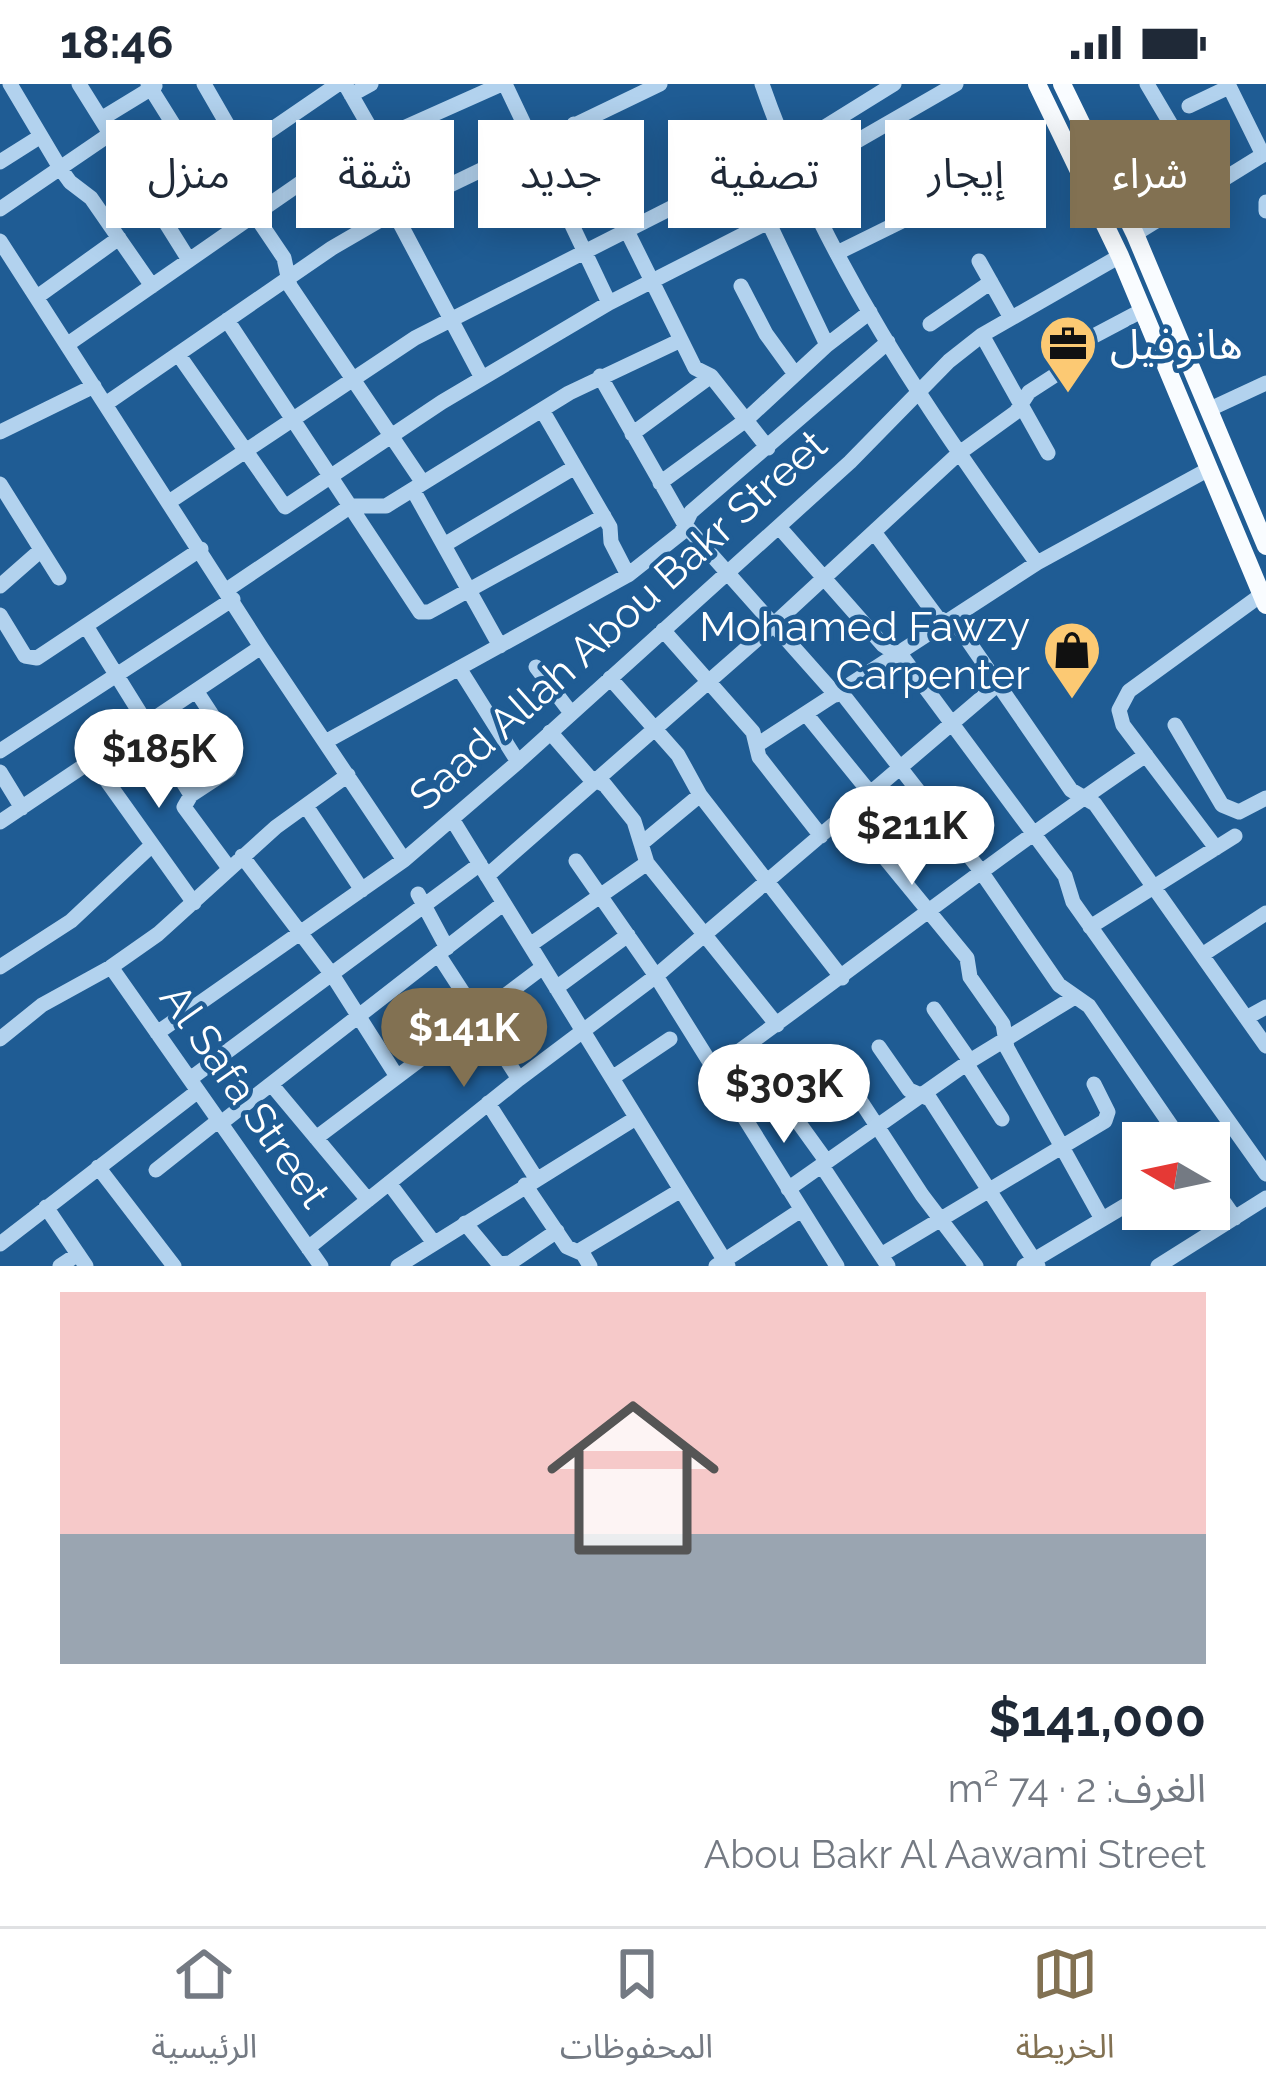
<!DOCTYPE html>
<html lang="ar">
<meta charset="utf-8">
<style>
:root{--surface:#fff;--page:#f6f6f7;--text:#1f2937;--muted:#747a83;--line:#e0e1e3;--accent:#827152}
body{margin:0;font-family:Raleway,"Noto Sans Arabic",sans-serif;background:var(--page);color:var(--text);direction:rtl;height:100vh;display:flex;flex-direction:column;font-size:45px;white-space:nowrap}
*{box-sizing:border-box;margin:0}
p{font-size:39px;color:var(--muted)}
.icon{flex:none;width:66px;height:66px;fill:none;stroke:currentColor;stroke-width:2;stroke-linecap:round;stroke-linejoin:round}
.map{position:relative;height:1182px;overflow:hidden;direction:ltr}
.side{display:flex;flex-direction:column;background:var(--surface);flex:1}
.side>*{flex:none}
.banner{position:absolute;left:36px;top:36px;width:1194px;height:108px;direction:rtl;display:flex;gap:24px}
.needle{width:78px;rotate:279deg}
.tools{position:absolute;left:1122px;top:1038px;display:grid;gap:24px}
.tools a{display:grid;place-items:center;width:108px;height:108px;border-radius:0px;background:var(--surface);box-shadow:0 6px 30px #0003;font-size:60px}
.price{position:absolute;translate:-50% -102px;padding:0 27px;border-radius:42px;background:#fff;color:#222;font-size:39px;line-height:78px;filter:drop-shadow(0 3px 6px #0008)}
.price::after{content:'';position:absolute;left:50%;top:72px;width:36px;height:27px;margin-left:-18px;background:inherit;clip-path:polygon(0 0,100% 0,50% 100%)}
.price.on{background:var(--accent);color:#fff}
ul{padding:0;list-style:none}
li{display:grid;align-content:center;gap:24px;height:636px;padding:0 60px}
li span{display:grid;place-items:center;height:372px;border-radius:0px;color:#555}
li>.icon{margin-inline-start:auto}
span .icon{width:216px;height:216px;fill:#fffc;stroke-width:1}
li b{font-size:51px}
.chip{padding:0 42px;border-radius:0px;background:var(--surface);box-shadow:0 6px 30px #0003;font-size:42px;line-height:108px}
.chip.on{background:var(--accent);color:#fff}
.status{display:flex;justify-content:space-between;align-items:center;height:84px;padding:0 60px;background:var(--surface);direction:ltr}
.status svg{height:33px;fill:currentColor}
.menu{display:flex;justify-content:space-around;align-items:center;height:168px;border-top:3px solid var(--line);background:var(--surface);font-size:33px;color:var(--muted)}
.menu a{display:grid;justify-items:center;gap:6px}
.menu .on{color:var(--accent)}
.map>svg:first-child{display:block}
</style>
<div class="status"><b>18:46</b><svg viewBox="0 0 49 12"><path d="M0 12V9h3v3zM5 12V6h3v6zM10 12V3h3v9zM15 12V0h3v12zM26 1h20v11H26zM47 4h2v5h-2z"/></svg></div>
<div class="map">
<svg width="1266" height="1182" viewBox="0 0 1266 1182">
<rect width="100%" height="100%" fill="#1f5c94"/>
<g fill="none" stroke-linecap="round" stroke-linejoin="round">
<path stroke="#b2d2ee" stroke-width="15" d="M10,0L60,84L70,98L91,114L152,202
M79,0L189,176
M148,0L205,91
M204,0L242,66
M345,0L412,117
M505,0L609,219
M762,0C823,175 929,330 1037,479
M1147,0L1173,44L1222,97
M1228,0L1263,71
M351,11L371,0
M1189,22L1229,3
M101,35L155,2
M574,40L695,284L711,292L768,364
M786,67L894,0
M0,78L41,52
M221,81L284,174L290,202L423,399
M798,91L956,0
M1266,118V127
M157,124L338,0
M0,125L110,50
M394,128L482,294
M1135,150L1266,69
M0,157L261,563L404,776
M837,169L902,137
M979,177L1011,234
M741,202L766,250L795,290
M37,213L119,154
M227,236L420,528H429L604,432
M930,240L991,198
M982,251L1048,369
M68,260L361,57L392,49L502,0
M178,270L285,423L442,318L609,219L768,138
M600,292L685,441L836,611
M107,319L332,164L394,128L660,0
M1210,325L1266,299
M542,326L610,443L611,458L628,491
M0,348L94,302
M632,350L711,292
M660,399L746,336L827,261L870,228
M0,400L59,494
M413,406L500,562
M169,418L415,254L744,87L753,91L767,122L766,133L827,261
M779,443L883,561L904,575L1065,792L1073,818L1266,1090
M874,448L937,533L960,545L1071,706L1095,720L1266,962
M444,461L575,383
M0,502L41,466
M228,505L351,422H386L569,309L681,256
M0,531L25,572L37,574L201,465
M86,542L191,711
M663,546L753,648L759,673L821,752
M536,583L571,629
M459,584L518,678
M610,594L678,671L700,711L842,894
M197,608L235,666
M841,608L980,786L1059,901L1089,922L1183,1059
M806,630L871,710
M1175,641L1222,721L1239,728L1266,714
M550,648L589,693L605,701L634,737L647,779L777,941
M325,658L628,491L681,449L691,428L888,258
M757,661L1037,479L1209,385
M0,667L233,515
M94,679L194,819
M229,686L191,711L184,723L229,784
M0,688L22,724
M306,722L362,806
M848,729L967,874L970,893L1003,940L1007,964L1102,1135
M452,735L728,1182
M0,738L261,563
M641,760L700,711
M1216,764L1123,641L1119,626L1129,607L1261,511
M242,772L333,892L396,991
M576,777L656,892L837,1182
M487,792L772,542L958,370L1016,328L1029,308L1080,275L1090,254L1143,226
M418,810L447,864
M1090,843L1235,752
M530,861L647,779
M438,870L519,995
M1202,871L1266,829
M0,883L71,837L152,761
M111,883L321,1182
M556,904L628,851
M934,925L970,977
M1246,934L1266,923
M157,949L404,776L518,678L850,378L949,277L982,251L1120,172
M0,955L42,921L111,883L158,850L276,743L348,691
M879,963L909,1006L930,1015L1038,1182
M966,979L1002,1035
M713,986C858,882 998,771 1146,671
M843,990L922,1111L976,1182
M612,994L670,955
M190,995L480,780
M271,1000L368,1116
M783,1017L827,1078
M488,1019L536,1094
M221,1039L504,819
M316,1054L543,883
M822,1082L888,1182
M98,1083L174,1182
M156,1086L219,1036
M1209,1097L1235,1134
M389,1099L434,1159
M525,1101L567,1163L583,1170L590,1182
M788,1105L970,977L1073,914
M46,1123L86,1182
M465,1139L499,1180L510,1179L557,1147
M0,1160L198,1007
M308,1164L519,995L656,892L998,600
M579,1167L681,1106
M881,1171L1105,1037L1108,1028L1094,1000
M60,1182L78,1170
M398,1182L636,1034
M716,1182L801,1126
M1024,1182L1143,1111
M1158,1182L1266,1114"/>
<path stroke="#f9fcff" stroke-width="18" d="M1037,0L1120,172L1266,521
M1062,0L1135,150L1266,462"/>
</g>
<defs>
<g id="office-pin" transform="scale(3)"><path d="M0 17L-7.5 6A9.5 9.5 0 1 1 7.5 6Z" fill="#fcc973" stroke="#1f5c94"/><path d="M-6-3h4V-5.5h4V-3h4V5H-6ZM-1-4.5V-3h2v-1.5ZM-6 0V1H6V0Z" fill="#111"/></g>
<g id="shop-pin" transform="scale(3)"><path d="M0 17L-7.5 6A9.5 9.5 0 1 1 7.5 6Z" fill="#fcc973" stroke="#1f5c94"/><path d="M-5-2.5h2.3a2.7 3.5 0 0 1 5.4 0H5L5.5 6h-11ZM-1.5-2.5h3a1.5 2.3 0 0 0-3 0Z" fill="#111"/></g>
</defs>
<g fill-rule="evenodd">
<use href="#office-pin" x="1068" y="260"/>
<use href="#shop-pin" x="1072" y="566"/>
</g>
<g text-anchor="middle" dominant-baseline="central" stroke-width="9" stroke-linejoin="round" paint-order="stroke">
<g font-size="42" fill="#fff" stroke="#1f5c94" text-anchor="start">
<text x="1110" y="260">هانوفيل</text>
<text x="1030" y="542" text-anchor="end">Mohamed Fawzy<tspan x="1030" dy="48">Carpenter</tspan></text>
</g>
<g font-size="42" fill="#fff" stroke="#1f5c94">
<text transform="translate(618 536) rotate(-42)">Saad Allah Abou Bakr Street</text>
<text transform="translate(245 1012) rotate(55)">Al Safa Street</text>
</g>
</g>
</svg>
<div class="tools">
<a><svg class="needle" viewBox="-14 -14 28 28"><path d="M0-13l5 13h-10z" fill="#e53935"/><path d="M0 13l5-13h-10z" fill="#747a83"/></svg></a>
</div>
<b class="price" style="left:159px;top:727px">$185K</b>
<b class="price" style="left:912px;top:804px">$211K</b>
<b class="price on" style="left:464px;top:1006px">$141K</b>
<b class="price" style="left:784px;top:1062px">$303K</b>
<div class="banner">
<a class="chip on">شراء</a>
<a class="chip">إيجار</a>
<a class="chip">تصفية</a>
<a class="chip">جديد</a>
<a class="chip">شقة</a>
<a class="chip">منزل</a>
</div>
</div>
<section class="side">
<ul>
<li><span style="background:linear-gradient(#f6c9c9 65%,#9aa5b1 0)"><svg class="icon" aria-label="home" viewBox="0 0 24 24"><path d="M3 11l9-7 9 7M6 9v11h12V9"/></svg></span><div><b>$141,000</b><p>الغرف: 2 · 74 m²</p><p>Abou Bakr Al Aawami Street</p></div></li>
</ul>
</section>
<nav class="menu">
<a class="on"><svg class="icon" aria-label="map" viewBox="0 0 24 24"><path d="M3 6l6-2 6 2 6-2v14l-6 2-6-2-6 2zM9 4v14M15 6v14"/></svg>الخريطة</a>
<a><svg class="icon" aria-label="saved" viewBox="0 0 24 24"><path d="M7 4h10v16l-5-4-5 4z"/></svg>المحفوظات</a>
<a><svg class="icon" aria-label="home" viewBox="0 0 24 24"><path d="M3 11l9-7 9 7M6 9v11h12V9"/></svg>الرئيسية</a>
</nav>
